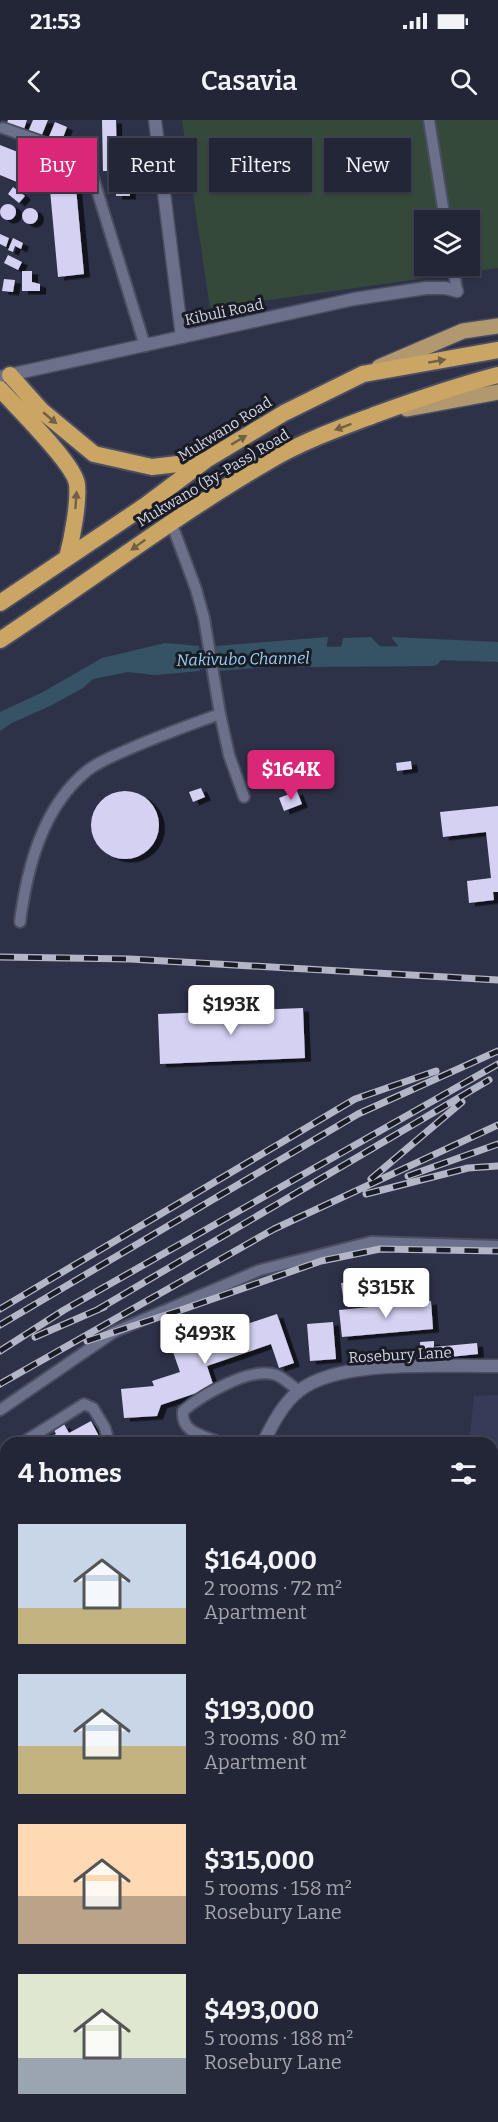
<!DOCTYPE html>
<meta charset="utf-8">
<style>
:root{--surface:#222637;--page:#2a2e3f;--text:#f1f3f6;--muted:#a2a5ad;--line:#3f4352;--accent:#db2777}
body{margin:0;font-family:Bitter,serif;background:var(--page);color:var(--text);height:100vh;display:flex;flex-direction:column;font-size:22px;white-space:nowrap}
*{box-sizing:border-box;margin:0}
p{font-size:20px;color:var(--muted)}
.icon{flex:none;width:33px;height:33px;fill:none;stroke:currentColor;stroke-width:2;stroke-linecap:round;stroke-linejoin:round}
.map{position:relative;flex:1;overflow:hidden}
.drawer{position:absolute;left:0px;top:1317px;width:498px;height:686px;display:flex;flex-direction:column;background:var(--surface);border-radius:18px 18px 0 0;box-shadow:0 2px 4px #0004,0 0 0 2px var(--line)}
.drawer>*{flex:none}
.hud{position:absolute;left:18px;top:18px;width:462px;height:54px;display:flex;gap:12px}
.fabs{position:absolute;left:414px;top:90px;display:grid;gap:12px}
.fabs a{display:grid;place-items:center;width:66px;height:66px;border-radius:0px;background:var(--surface);box-shadow:0 2px 4px #0004,0 0 0 2px var(--line);font-size:30px}
.price{position:absolute;translate:-50% -51px;padding:0 14px;border-radius:6px;background:#fff;color:#222;font-size:20px;line-height:39px;filter:drop-shadow(0 2px 3px #0008)}
.price::after{content:'';position:absolute;left:50%;top:36px;width:18px;height:14px;margin-left:-9px;background:inherit;clip-path:polygon(0 0,100% 0,50% 100%)}
.price.active{background:var(--accent);color:#fff}
ul{padding:0;list-style:none}
li{display:flex;align-items:center;gap:18px;height:150px;padding:0 18px}
li span{display:grid;place-items:center;flex:none;width:168px;height:120px;border-radius:0px;color:#555}
li>.icon{margin-inline-start:auto}
span .icon{width:72px;height:72px;fill:#fffc;stroke-width:1}
li b{font-size:26px}
h2{display:flex;justify-content:space-between;align-items:center;height:72px;padding:0 18px;font-size:26px}
.pill{padding:0 21px;border-radius:0px;background:var(--surface);box-shadow:0 2px 4px #0004,0 0 0 2px var(--line);font-size:21px;line-height:54px}
.pill.active{background:var(--accent);color:#fff}
.status{display:flex;justify-content:space-between;align-items:center;height:42px;padding:0 30px;background:var(--surface);direction:ltr}
.status svg{height:16px;fill:currentColor}
header{display:flex;justify-content:space-between;align-items:center;height:78px;padding:0 18px;background:var(--surface);font-size:27px;font-weight:600}
.map>svg:first-child{display:block}
</style>
<div class="status"><b>21:53</b><svg viewBox="0 0 49 12"><path d="M0 12V9h3v3zM5 12V6h3v6zM10 12V3h3v9zM15 12V0h3v12zM26 1h20v11H26zM47 4h2v5h-2z"/></svg></div>
<header><svg class="icon" aria-label="back" viewBox="0 0 24 24"><path d="M15 5l-7 7 7 7"/></svg>Casavia<svg class="icon" aria-label="search" viewBox="0 0 24 24"><circle cx="10" cy="10" r="6"/><path d="M15 15l6 6"/></svg></header>
<div class="map">
<svg width="498" height="2002" viewBox="0 0 498 2002">
<defs>
<filter id="shadow"><feDropShadow dx="6" dy="3.5" stdDeviation="0" flood-color="#0009"/></filter>
</defs>
<rect width="100%" height="100%" fill="#2e3249"/>
<path fill="#363b58" d="M498,1275V1347L492,1348V1323H469L474,1276Z
M0,1502L6,1503V1654L0,1644Z
M492,1513H498V1644L492,1643Z
M6,1729V1875L0,1877V1732Z
M6,1896V1996L111,1997L99,2002H0V1898Z"/>
<path fill="#35493b" fill-rule="evenodd" d="M182,0H498V148L210,188ZM424,100H470V146H424Z"/>
<path fill="#365365" d="M328,517L324,545L305,544L219,551L216,526Z
M371,517L395,542L337,544L343,518Z
M391,517L498,522V542L440,540L410,541Z
M165,523L199,526L200,551L155,555L128,552L93,559L83,568L52,585L12,603L0,611V592L43,572L102,538Z"/>
<g fill="none" stroke-linecap="round" stroke-linejoin="round">
<path stroke="#365365" stroke-width="20" d="M300,537L432,536
M174,540L243,537"/>
</g>
<path fill="#d4d1f3" filter="url(#shadow)" d="M8,0H27L24,9L7,3Z
M33,0H48L41,17L28,12Z
M102,0H116L117,51H103Z
M55,2L67,7L61,23L48,19Z
M0,25L33,38L71,44V63L29,67L0,55Z
M116,61H129L130,76H116Z
M13,67L25,76L19,83L8,74Z
M76,68L84,154L58,157L50,70Z
M0 92a8 8 0 1 1 16 0a8 8 0 1 1-16 0Z
M22 96a8 8 0 1 1 16 0a8 8 0 1 1-16 0Z
M0,114L9,118L6,127L0,124Z
M13,118L23,123L21,129L15,126L13,132L8,130Z
M8,135L22,142L18,150L4,143Z
M22,151H32V162L40,164V171H22Z
M4,159L15,160L13,172L2,171Z
M411,641L412,649L397,651L396,643Z
M201,668L205,677L193,682L189,672Z
M91 705a34 34 0 1 1 68 0a34 34 0 1 1-68 0Z
M297,671L302,684L284,691L279,678Z
M498,686V772H493L494,780L469,783L467,761L491,758L486,712L443,717L440,692Z
M303,888L305,938L160,944L158,894Z
M366,1160L369,1181L344,1184L341,1163Z
M431,1181L433,1209L342,1217L339,1190Z
M277,1194L294,1243L279,1248L271,1224L207,1246L214,1267L161,1285L157,1296L124,1298L121,1269L154,1266L152,1261L180,1252L172,1229Z
M333,1202L336,1239L310,1241L307,1204Z
M434,1221V1227L477,1223L478,1234L421,1240L420,1222Z
M91,1301L102,1322L101,1323H39L56,1314L54,1310L64,1304L69,1313Z
M0,1524L6,1526V1616L0,1603Z
M492,1569H498V1625H492Z
M492,1700H498V1736L492,1735Z
M6,1755V1789L0,1791V1757Z
M498,1759V1806L492,1809V1761Z
M6,1796V1809L0,1811V1798Z
M6,1858V1875L0,1878V1861Z
M498,1901V2002H458L456,1996H492V1904Z
M4,1903L6,1909V1919L0,1921V1904Z
M6,1974V1996H26L14,2002H0V1977Z
M270,1996H341L329,2002H258Z
M352,1996H386L388,2002H355Z"/>
<g fill="none" stroke-linecap="round" stroke-linejoin="round">
<g stroke="#4b4e61" stroke-width="14">
<path id="service" d="M429,0L445,100
M3,8L71,32L79,38L92,54L145,226
M453,146L457,171
M171,402L196,469L204,498L220,594L229,635L244,677
M20,802C27,747 43,686 88,650C100,641 116,635 129,629C159,616 189,605 220,594
M0,1290L114,1212L260,1150L371,1122L498,1126
M22,1323L84,1284L93,1288L105,1308L109,1323
M221,1323C203,1315 181,1313 183,1291C202,1275 251,1246 276,1255C284,1258 292,1266 299,1271
M0,1337L6,1333
M492,1552H498
M0,1841L6,1839
M0,1890L6,1887
M215,1996L217,2002
M406,1996L409,2002"/>
</g>
<g stroke="#4b4e61" stroke-width="15">
<path id="minor" d="M155,0L182,217
M263,1323C272,1305 283,1283 299,1271C340,1238 446,1247 498,1246
M492,1839L498,1836
M139,2002L151,1996"/>
</g>
<g stroke="#4b4e61" stroke-width="15">
<path id="tertiary" d="M0,257L354,179L426,168H445L457,171
M492,1365H498
M0,1409L6,1407
M0,1487H6
M492,1496H498
M0,1648L6,1659"/>
</g>
<g stroke="#4b4e61" stroke-width="18">
<path id="primary" d="M379,247L463,211L498,206
M407,289L498,272
M492,1652L498,1653
M492,1679L498,1680
M0,1696L6,1694
M0,1728L6,1727"/>
</g>
<g stroke="#4b4e61" stroke-width="20">
<path id="trunk" d="M10,255L42,291L94,334L152,347L204,341
M0,269C16,287 74,343 77,364C79,383 72,419 67,438
M0,483L146,385L206,340L284,293L363,254L498,230
M0,520C90,461 176,395 269,341C303,321 340,308 377,294C418,279 456,266 498,255"/>
</g>
<use href="#service" stroke="#6b718b" stroke-width="10"/>
<use href="#minor" stroke="#6b718b" stroke-width="12"/>
<use href="#tertiary" stroke="#6b718b" stroke-width="12"/>
<use href="#primary" stroke="#b2986e" stroke-width="15"/>
<use href="#trunk" stroke="#caa564" stroke-width="16"/>
<g stroke="#b3b6c7" stroke-width="7">
<path id="rail" d="M0,837L130,839L498,860
M408,1056L498,1024
M371,1059L462,982
M366,1074L468,1048L498,1046
M0,1189L355,979L436,951
M97,1190L489,960
M0,1205L358,994L498,931
M35,1217L104,1187
M87,1221L181,1190L321,1141L380,1129L498,1131
M0,1231L64,1190L498,944
M0,1264L274,1109L498,1005"/>
</g>
<use href="#rail" stroke="#191b25" stroke-width="4.5" stroke-dasharray="14" stroke-linecap="butt"/>
</g>
<defs><path id="oneway-solid" d="M-6-.8H1V-3.2L6.5 0L1 3.2V.8H-6Z" transform="scale(1.5)"/></defs>
<g fill="#726044">
<use href="#oneway-solid" transform="translate(437 241) rotate(-10)"/>
<use href="#oneway-solid" transform="translate(50 298) rotate(40)"/>
<use href="#oneway-solid" transform="translate(343 307) rotate(160)"/>
<use href="#oneway-solid" transform="translate(239 320) rotate(-31)"/>
<use href="#oneway-solid" transform="translate(76 380) rotate(-86)"/>
<use href="#oneway-solid" transform="translate(138 425) rotate(144)"/>
</g>
<g text-anchor="middle" dominant-baseline="central" stroke-width="6" stroke-linejoin="round" paint-order="stroke">
<g font-size="15" fill="#d2d5e4" stroke="#191b25">
<text transform="translate(224 192) rotate(-12)">Kibuli Road</text>
<text transform="translate(225 309) rotate(-32)">Mukwano Road</text>
<text transform="translate(213 358) rotate(-31)">Mukwano (By-Pass) Road</text>
<text transform="translate(400 1235) rotate(-3)">Rosebury Lane</text>
</g>
<g font-size="16" font-style="italic" fill="#9ad1f5" stroke="#191b25">
<text transform="translate(243 539) rotate(-1)">Nakivubo Channel</text>
</g>
</g>
</svg>
<div class="fabs">
<a><svg class="icon" aria-label="layers" viewBox="0 0 24 24"><path d="M12 4l9 5-9 5-9-5zM3 14l9 5 9-5"/></svg></a>
</div>
<b class="price active" style="left:291px;top:681px">$164K</b>
<b class="price" style="left:231px;top:916px">$193K</b>
<b class="price" style="left:386px;top:1199px">$315K</b>
<b class="price" style="left:205px;top:1245px">$493K</b>
<div class="hud">
<a class="pill active">Buy</a>
<a class="pill">Rent</a>
<a class="pill">Filters</a>
<a class="pill">New</a>
</div>
<section class="drawer">
<h2>4 homes<svg class="icon" aria-label="filters" viewBox="0 0 24 24"><path d="M4 7h16M4 17h16"/><circle cx="9" cy="7" r="2"/><circle cx="15" cy="17" r="2"/></svg></h2>
<ul>
<li><span style="background:linear-gradient(#c9d6e8 70%,#c2b280 0)"><svg class="icon" aria-label="home" viewBox="0 0 24 24"><path d="M3 11l9-7 9 7M6 9v11h12V9"/></svg></span><div><b>$164,000</b><p>2 rooms · 72 m²</p><p>Apartment</p></div></li>
<li><span style="background:linear-gradient(#c9d6e8 60%,#c2b280 0)"><svg class="icon" aria-label="home" viewBox="0 0 24 24"><path d="M3 11l9-7 9 7M6 9v11h12V9"/></svg></span><div><b>$193,000</b><p>3 rooms · 80 m²</p><p>Apartment</p></div></li>
<li><span style="background:linear-gradient(#ffd9b3 60%,#b9a48a 0)"><svg class="icon" aria-label="home" viewBox="0 0 24 24"><path d="M3 11l9-7 9 7M6 9v11h12V9"/></svg></span><div><b>$315,000</b><p>5 rooms · 158 m²</p><p>Rosebury Lane</p></div></li>
<li><span style="background:linear-gradient(#dfe7d0 70%,#9aa5b1 0)"><svg class="icon" aria-label="home" viewBox="0 0 24 24"><path d="M3 11l9-7 9 7M6 9v11h12V9"/></svg></span><div><b>$493,000</b><p>5 rooms · 188 m²</p><p>Rosebury Lane</p></div></li>
</ul>
</section>
</div>
